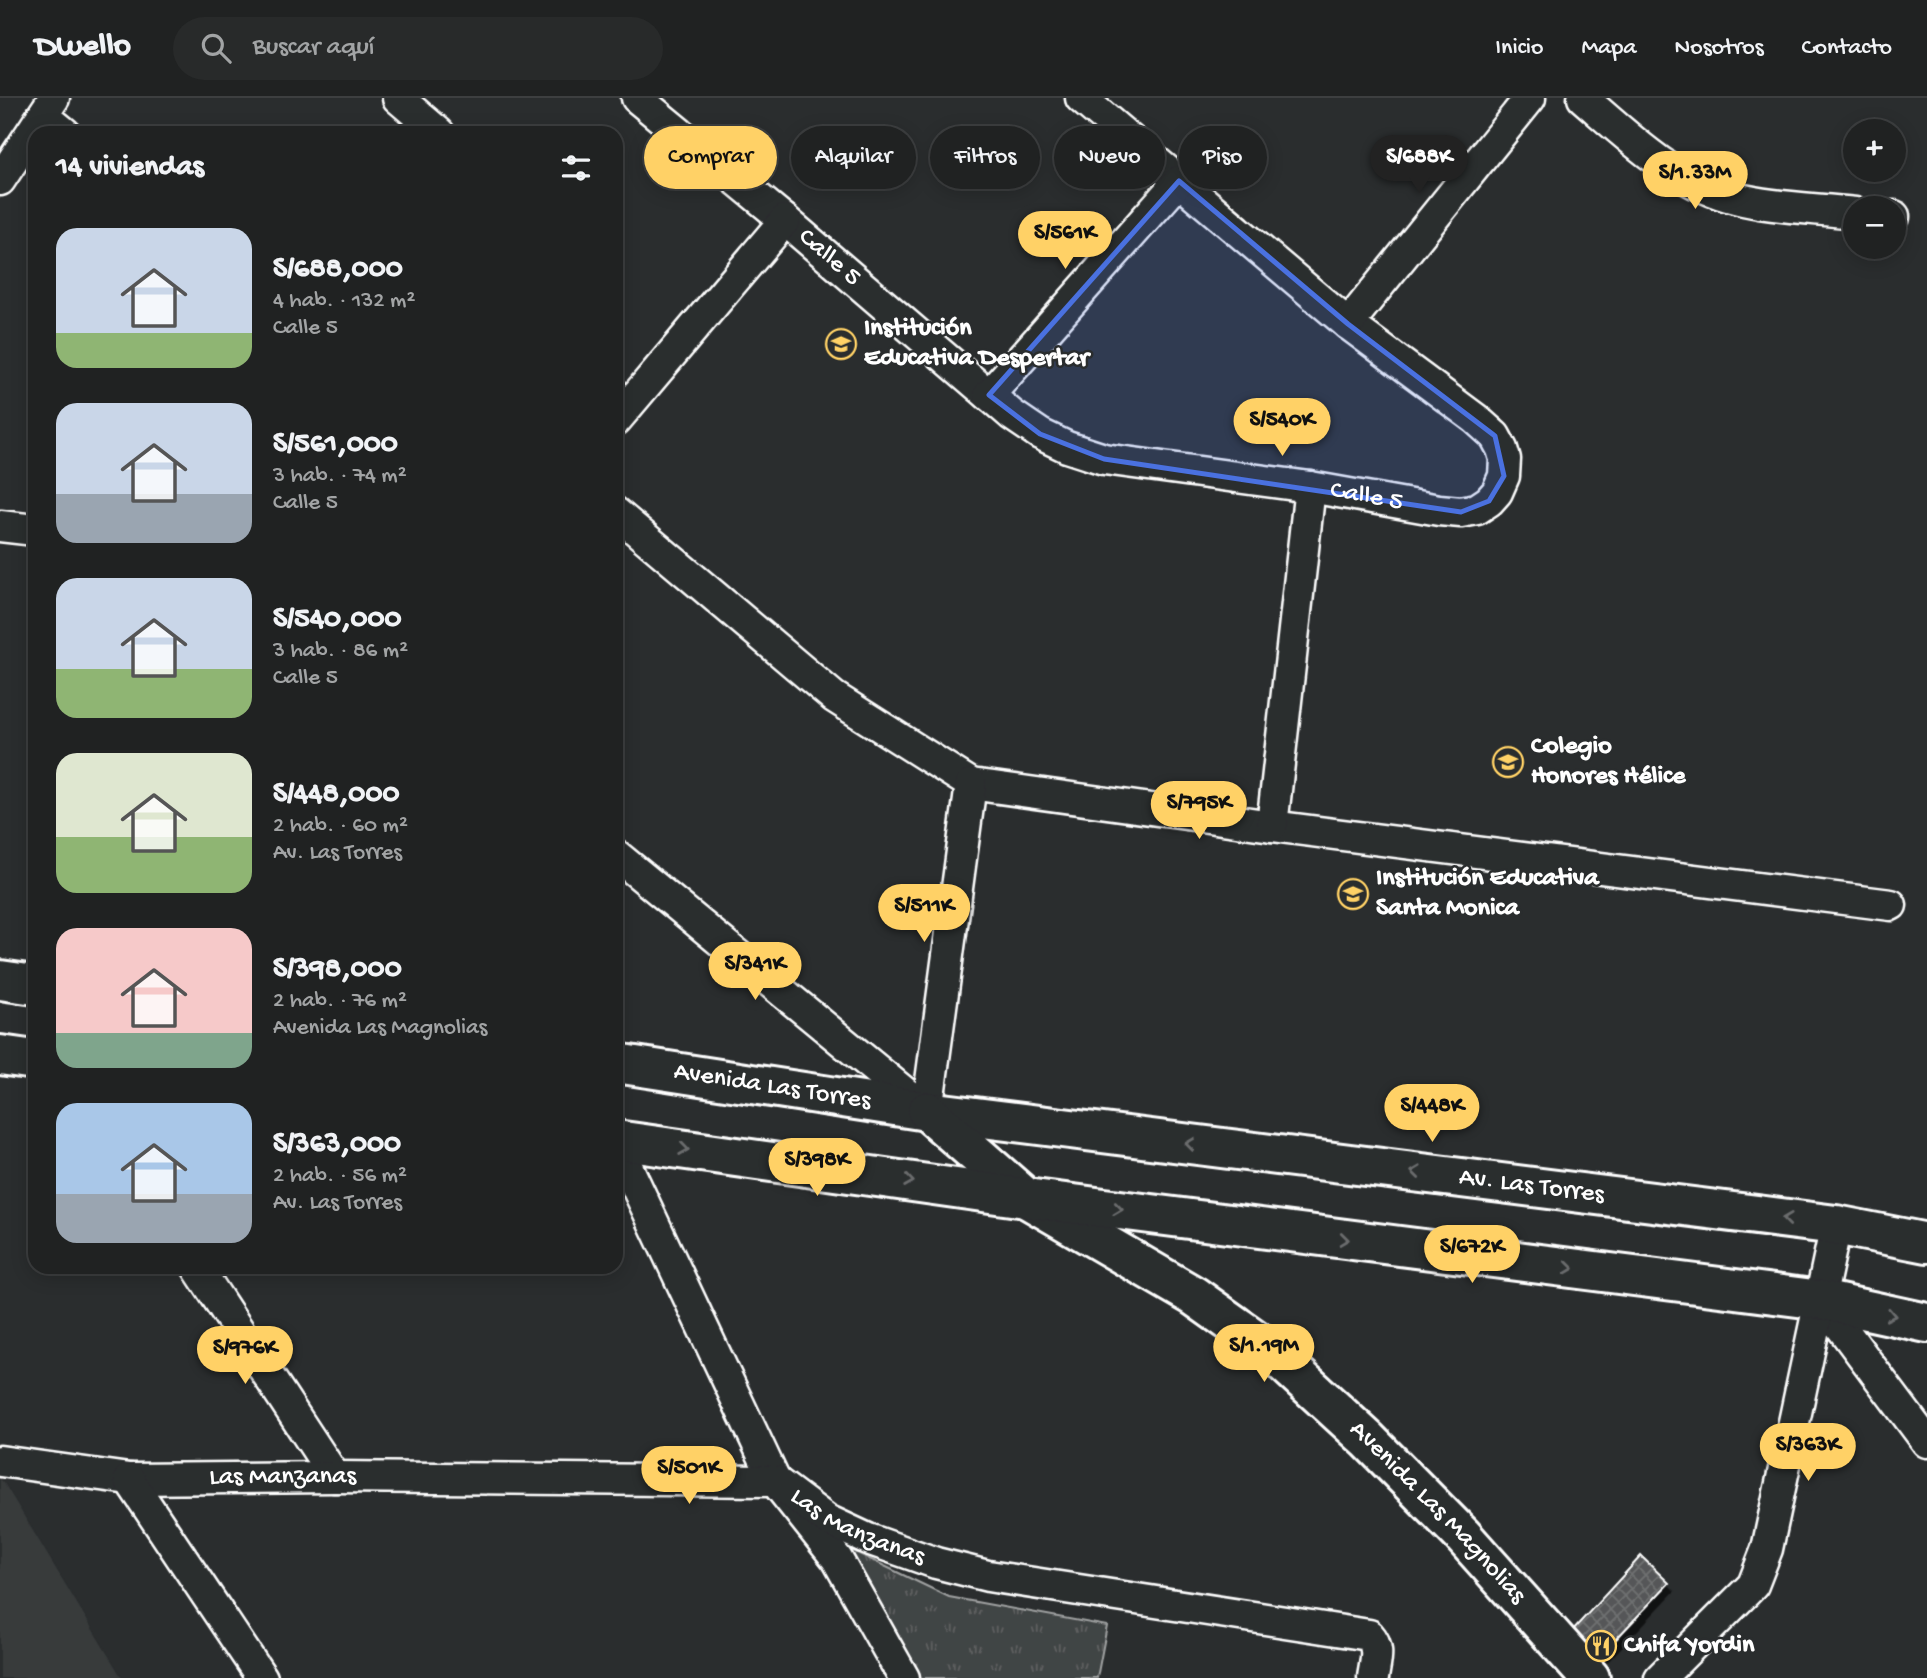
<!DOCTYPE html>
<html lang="es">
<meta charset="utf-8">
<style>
:root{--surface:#202222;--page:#282a2a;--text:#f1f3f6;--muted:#a2a4a5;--line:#3d3f40;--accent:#ffd166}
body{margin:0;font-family:"Gochi Hand",sans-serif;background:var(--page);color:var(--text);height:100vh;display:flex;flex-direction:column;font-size:26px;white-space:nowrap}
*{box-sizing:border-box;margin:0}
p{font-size:23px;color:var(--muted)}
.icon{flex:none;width:38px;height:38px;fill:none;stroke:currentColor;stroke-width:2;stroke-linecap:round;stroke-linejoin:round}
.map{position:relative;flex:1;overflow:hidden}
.sheet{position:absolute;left:28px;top:28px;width:595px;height:1148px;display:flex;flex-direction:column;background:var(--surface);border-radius:21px;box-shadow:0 4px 18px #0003,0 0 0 2px var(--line)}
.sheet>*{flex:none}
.guide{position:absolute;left:644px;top:28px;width:665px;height:63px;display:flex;gap:14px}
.buttons{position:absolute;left:1843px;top:21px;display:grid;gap:14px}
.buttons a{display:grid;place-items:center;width:63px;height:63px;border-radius:50%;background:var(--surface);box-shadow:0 4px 18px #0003,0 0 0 2px var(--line);font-size:35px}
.price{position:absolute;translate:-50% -60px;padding:0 16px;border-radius:24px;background:var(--accent);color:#111;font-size:23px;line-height:46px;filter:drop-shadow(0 2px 4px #0008)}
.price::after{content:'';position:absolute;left:50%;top:42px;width:21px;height:16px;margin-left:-10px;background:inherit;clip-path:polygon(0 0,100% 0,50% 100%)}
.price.on{background:#222;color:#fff}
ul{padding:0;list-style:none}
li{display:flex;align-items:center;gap:21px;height:175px;padding:0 28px}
li span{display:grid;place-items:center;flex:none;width:196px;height:140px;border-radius:21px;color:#555}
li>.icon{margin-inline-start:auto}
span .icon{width:84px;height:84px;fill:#fffc;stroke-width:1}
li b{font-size:30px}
h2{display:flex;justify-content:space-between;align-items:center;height:84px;padding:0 28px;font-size:30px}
.chip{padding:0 24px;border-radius:32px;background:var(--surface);box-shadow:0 4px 18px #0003,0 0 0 2px var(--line);font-size:24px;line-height:63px}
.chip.on{background:var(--accent);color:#111}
header{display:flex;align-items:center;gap:42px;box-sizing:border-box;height:98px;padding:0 35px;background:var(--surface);border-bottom:2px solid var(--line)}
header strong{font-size:33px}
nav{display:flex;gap:38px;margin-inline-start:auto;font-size:24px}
.search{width:490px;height:63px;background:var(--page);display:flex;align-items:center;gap:18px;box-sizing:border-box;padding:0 24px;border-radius:38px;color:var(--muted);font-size:26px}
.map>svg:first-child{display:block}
</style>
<header>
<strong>Dwello</strong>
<div class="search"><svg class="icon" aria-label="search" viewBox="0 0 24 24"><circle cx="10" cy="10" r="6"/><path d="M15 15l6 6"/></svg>Buscar aquí</div>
<nav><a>Inicio</a><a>Mapa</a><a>Nosotros</a><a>Contacto</a></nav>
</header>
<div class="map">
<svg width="1927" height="1580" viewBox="0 0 1927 1580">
<defs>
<pattern id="park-tufts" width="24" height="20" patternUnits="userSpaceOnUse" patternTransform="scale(1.75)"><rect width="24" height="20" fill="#414445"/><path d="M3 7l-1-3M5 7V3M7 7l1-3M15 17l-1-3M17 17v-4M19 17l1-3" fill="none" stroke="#5e6061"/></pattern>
<pattern id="building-cross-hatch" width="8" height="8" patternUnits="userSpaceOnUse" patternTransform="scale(1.75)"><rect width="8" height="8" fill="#555758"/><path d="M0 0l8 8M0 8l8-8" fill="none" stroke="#6e7071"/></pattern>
<filter id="shadow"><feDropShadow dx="4.5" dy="8" stdDeviation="0" flood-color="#0009"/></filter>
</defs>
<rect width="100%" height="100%" fill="#2a2d2e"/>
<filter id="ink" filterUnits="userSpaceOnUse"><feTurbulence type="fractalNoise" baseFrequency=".0143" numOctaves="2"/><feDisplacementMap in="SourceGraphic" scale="14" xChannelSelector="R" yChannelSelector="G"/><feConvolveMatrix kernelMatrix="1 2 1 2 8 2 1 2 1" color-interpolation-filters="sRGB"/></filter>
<g filter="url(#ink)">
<path fill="#373a3b" d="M0,1381L4,1385L122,1580H0Z"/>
<path fill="url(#park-tufts)" stroke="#a0a2a2" stroke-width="2" d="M851,1452L949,1499L1107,1528L1097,1580H920Z"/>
<path fill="url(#building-cross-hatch)" stroke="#fff" stroke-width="2" filter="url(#shadow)" d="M1641,1458L1669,1485L1598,1560L1571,1534Z"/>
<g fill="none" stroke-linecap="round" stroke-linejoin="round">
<g stroke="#fff" stroke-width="35">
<g id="minor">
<path d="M398,0L439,35"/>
<path id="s1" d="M637,0L785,122L1012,317L1040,336L1067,349L1104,361L1310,389L1439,412L1461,414L1477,411L1489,403L1497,394L1504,378L1505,361L1502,351L1495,338L1476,321L1348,226L1081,0"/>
<path d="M1583,0C1626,37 1672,82 1728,98C1769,110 1813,110 1855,115"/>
<path d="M43,17L65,35"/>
<path d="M0,82L54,0"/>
<path d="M1894,118V119"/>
<path d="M1348,226L1530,0"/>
<path d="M989,297L1179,83"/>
<path d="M616,322L785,122"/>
<path d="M616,415L834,599L971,686L1272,728L1891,807"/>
<path d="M0,428L35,432"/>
<path d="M1272,728L1310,389"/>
<path d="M616,757L927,1013"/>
<path d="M927,1013L971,686"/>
<path d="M616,1045L775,1383L837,1461L904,1580"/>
<path d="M197,1169L335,1379"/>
<path d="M1821,1202L1927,1344"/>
<path id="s2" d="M0,1363L129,1381L335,1379L775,1383L827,1422L868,1441L936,1465L988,1478L1369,1537C1381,1550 1375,1564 1373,1580"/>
<path d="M129,1381L262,1580"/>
<path d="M1660,1580L1753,1487L1767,1451L1836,1127"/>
</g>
</g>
<g stroke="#fff" stroke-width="44">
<g id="tertiary">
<path d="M0,882L35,887"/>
<path d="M0,957L35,962"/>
<path id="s3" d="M616,965L927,1013L1836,1127L1927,1145"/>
<path id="s4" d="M927,1013L1026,1100L1194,1198L1270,1252L1368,1342L1462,1437L1590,1580"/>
<path d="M616,1042L1026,1100L1821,1202L1927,1225"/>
</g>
</g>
<use href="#minor" stroke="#2a2d2e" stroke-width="30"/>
<use href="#tertiary" stroke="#2a2d2e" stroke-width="38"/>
</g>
<defs><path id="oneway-chevron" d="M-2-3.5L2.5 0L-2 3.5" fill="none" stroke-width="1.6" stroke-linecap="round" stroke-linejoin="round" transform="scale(1.75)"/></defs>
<g stroke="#6a6c6d">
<use href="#oneway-chevron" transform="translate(1190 1046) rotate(-173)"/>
<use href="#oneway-chevron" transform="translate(684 1051) rotate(8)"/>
<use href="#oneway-chevron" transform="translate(1416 1074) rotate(-173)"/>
<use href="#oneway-chevron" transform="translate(909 1083) rotate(8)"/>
<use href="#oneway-chevron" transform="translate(1118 1111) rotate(7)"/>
<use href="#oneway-chevron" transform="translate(1787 1121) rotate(-173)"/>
<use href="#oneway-chevron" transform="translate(1344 1141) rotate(7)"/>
<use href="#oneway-chevron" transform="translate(1569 1170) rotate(7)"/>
<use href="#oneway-chevron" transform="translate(1891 1217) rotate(12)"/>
</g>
</g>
<path fill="#4a71e0" fill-opacity="0.2" stroke="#4a71e0" stroke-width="5" stroke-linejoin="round" d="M1179,83L1348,226L1495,338L1504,378L1489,403L1461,414L1104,361L1040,336L989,297Z"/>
<defs>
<g id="school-ring" transform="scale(1.575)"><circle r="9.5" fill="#2a2d2e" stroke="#ffd166" stroke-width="1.5"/><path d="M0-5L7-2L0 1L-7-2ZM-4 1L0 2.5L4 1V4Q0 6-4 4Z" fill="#ffd166"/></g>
<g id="restaurant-ring" transform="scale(1.575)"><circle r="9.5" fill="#2a2d2e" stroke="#ffd166" stroke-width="1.5"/><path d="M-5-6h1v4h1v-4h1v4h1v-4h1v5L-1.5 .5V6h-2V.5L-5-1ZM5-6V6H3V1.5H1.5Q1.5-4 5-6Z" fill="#ffd166"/></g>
</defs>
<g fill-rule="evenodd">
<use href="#school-ring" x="841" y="246"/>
<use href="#school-ring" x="1508" y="664"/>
<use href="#school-ring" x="1353" y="796"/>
<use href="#restaurant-ring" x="1601" y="1548"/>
</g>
<g text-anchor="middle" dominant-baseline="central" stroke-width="5" stroke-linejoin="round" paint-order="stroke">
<g font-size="26" fill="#fff" stroke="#2a2d2e">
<text stroke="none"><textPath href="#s1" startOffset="250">Calle 5</textPath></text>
<text stroke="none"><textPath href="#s1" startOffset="859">Calle 5</textPath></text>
<text stroke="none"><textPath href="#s3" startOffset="158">Avenida Las Torres</textPath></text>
<text stroke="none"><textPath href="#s3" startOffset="924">Av. Las Torres</textPath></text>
<text stroke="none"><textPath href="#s2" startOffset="284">Las Manzanas</textPath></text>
<text stroke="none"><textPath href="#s4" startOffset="653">Avenida Las Magnolias</textPath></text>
<text stroke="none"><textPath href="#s2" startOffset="872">Las Manzanas</textPath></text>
</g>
<g font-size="26" font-weight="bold" fill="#fff" stroke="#2a2d2e" text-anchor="start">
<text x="864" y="231">Institución<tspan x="864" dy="30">Educativa Despertar</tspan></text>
<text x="1531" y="649">Colegio<tspan x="1531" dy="30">Honores Hélice</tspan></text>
<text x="1376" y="781">Institución Educativa<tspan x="1376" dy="30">Santa Monica</tspan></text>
<text x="1624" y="1548">Chifa Yordin</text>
</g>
</g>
</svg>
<div class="buttons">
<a>+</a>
<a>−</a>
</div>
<b class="price on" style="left:1419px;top:97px">S/688K</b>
<b class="price" style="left:1695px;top:113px">S/1.33M</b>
<b class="price" style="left:1065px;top:173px">S/561K</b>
<b class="price" style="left:1282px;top:360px">S/540K</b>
<b class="price" style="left:1199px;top:743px">S/795K</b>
<b class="price" style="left:924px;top:846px">S/511K</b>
<b class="price" style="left:755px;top:904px">S/341K</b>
<b class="price" style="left:1432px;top:1046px">S/448K</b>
<b class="price" style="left:817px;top:1100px">S/398K</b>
<b class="price" style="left:1472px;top:1187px">S/672K</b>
<b class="price" style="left:1264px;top:1286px">S/1.19M</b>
<b class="price" style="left:245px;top:1288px">S/976K</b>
<b class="price" style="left:1808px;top:1385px">S/363K</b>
<b class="price" style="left:689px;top:1408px">S/501K</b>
<div class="guide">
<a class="chip on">Comprar</a>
<a class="chip">Alquilar</a>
<a class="chip">Filtros</a>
<a class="chip">Nuevo</a>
<a class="chip">Piso</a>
</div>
<section class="sheet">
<h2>14 viviendas<svg class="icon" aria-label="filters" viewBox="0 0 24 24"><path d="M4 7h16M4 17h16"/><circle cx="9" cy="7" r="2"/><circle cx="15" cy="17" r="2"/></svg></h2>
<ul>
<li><span style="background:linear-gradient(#c9d6e8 75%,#8fb573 0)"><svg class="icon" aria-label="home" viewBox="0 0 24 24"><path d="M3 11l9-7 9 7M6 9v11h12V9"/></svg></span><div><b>S/688,000</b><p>4 hab. · 132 m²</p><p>Calle 5</p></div></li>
<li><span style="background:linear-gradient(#c9d6e8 65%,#9aa5b1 0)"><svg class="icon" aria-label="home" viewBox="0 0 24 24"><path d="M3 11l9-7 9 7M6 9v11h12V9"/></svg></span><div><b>S/561,000</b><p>3 hab. · 74 m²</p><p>Calle 5</p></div></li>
<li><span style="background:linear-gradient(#c9d6e8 65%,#8fb573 0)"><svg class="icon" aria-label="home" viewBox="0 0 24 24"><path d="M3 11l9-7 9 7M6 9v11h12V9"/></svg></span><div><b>S/540,000</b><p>3 hab. · 86 m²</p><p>Calle 5</p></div></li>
<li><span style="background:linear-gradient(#dfe7d0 60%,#8fb573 0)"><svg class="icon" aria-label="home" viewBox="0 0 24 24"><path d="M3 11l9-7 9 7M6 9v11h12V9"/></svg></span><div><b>S/448,000</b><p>2 hab. · 60 m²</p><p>Av. Las Torres</p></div></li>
<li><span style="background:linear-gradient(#f6c9c9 75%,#7fa58c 0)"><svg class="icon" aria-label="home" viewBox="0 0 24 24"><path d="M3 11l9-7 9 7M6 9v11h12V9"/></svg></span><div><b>S/398,000</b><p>2 hab. · 76 m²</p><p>Avenida Las Magnolias</p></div></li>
<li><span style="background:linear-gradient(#a9c7e8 65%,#9aa5b1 0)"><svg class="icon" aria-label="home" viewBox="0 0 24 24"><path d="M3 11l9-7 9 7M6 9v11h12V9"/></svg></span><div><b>S/363,000</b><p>2 hab. · 56 m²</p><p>Av. Las Torres</p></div></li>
</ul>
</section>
</div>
